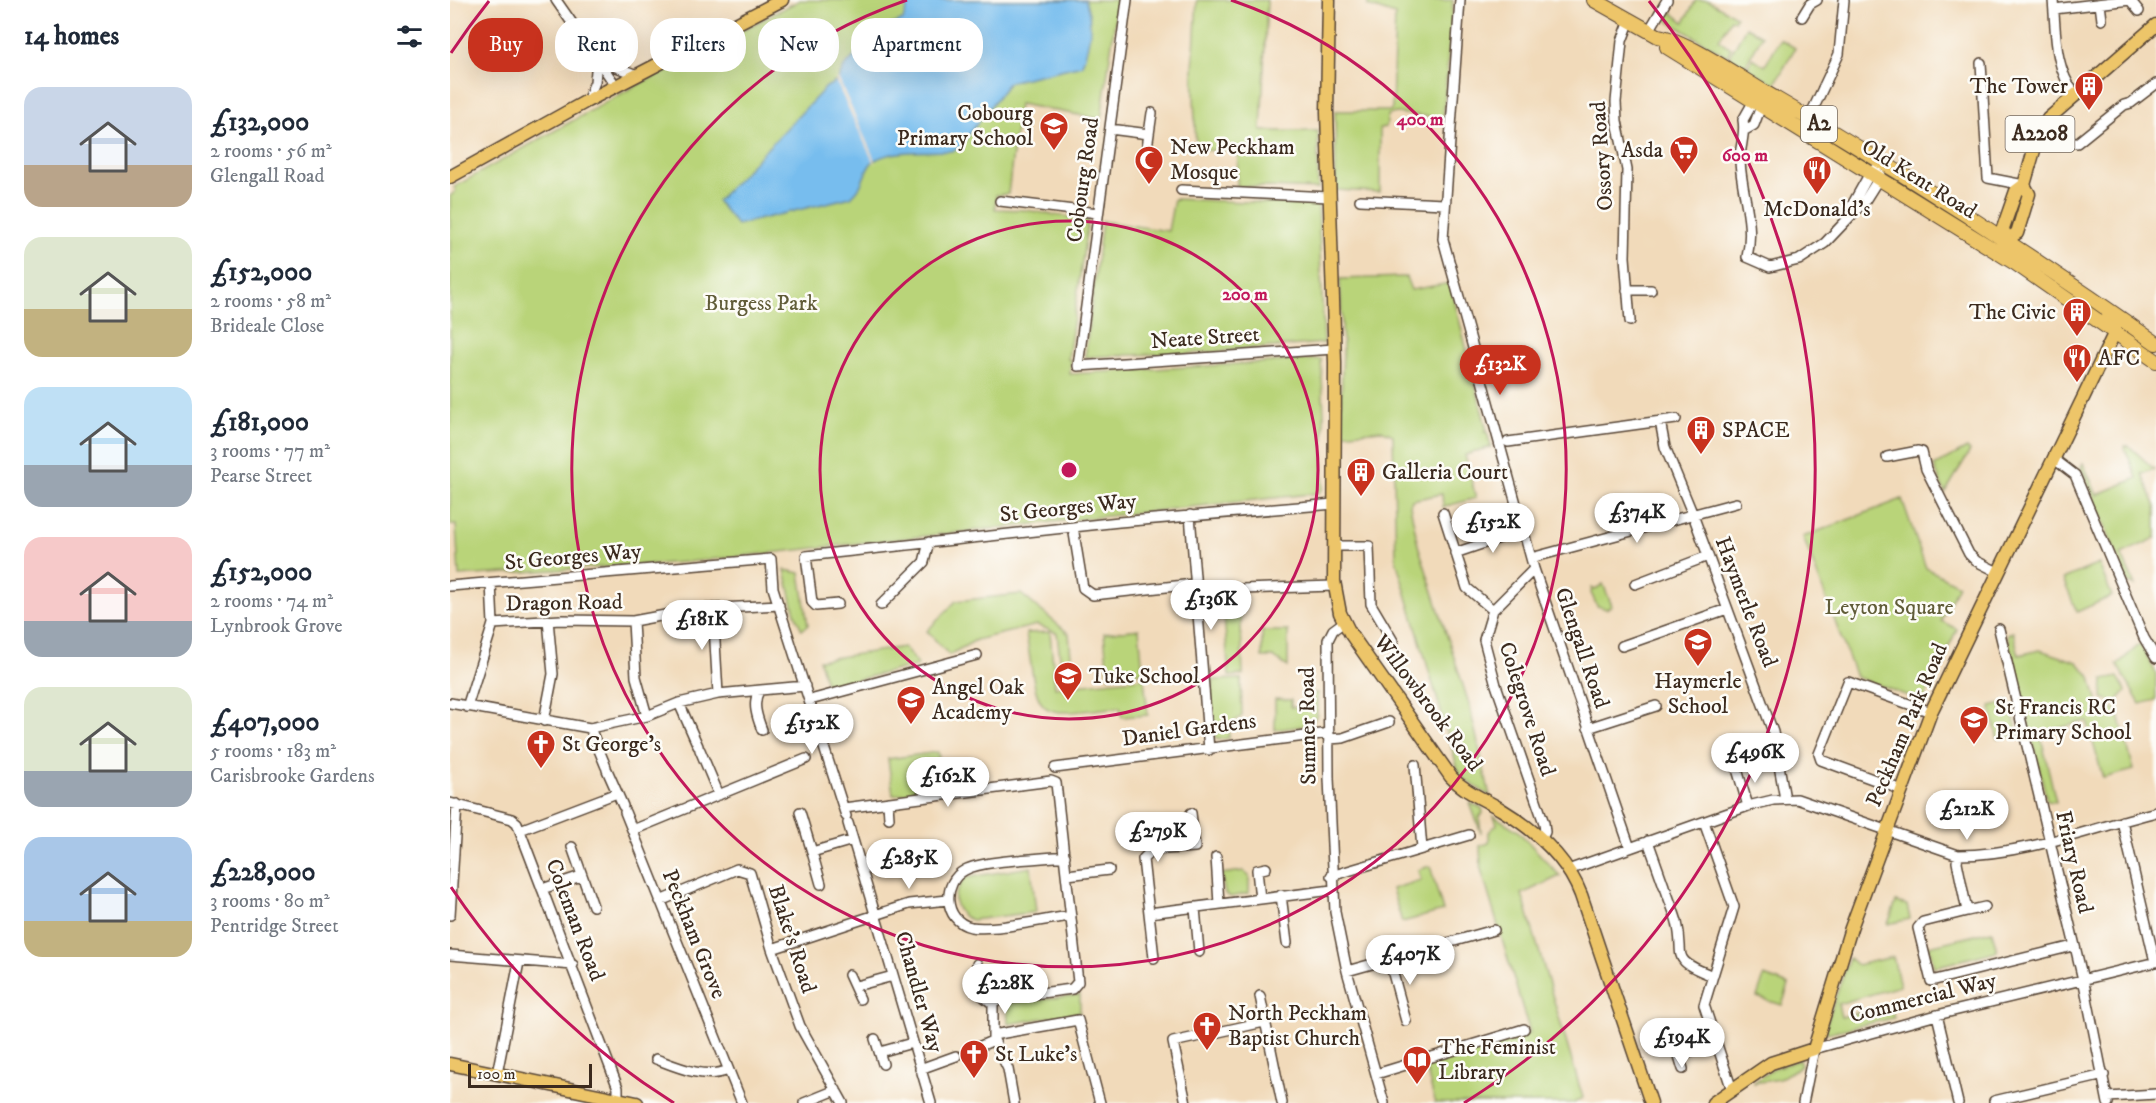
<!DOCTYPE html>
<meta charset="utf-8">
<style>
:root{--surface:#fff;--page:#f2f2f3;--text:#1f2937;--muted:#747a83;--accent:#c8321e}
body{margin:0;font-family:"IM FELL DW Pica",serif;background:var(--page);color:var(--text);height:100vh;display:flex;flex-direction:column;font-size:22px;white-space:nowrap}
*{box-sizing:border-box;margin:0}
p{font-size:20px;color:var(--muted)}
.icon{flex:none;width:33px;height:33px;fill:none;stroke:currentColor;stroke-width:2;stroke-linecap:round;stroke-linejoin:round}
.map{position:relative;flex:1;overflow:hidden}
.sheet{display:flex;flex-direction:column;background:var(--surface);width:450px}
.sheet>*{flex:none}
.guide{position:absolute;left:18px;top:18px;width:570px;height:54px;display:flex;gap:12px}
.scale{position:absolute;left:18px;bottom:15px;width:124px;box-sizing:border-box;padding-left:6px;border:3px solid #3b2a1e;border-top:0;font-size:16px;line-height:21px;white-space:nowrap;color:#3b2a1e;-webkit-text-stroke:4px #fdfcf7;paint-order:stroke}
.price{position:absolute;translate:-50% -51px;padding:0 14px;border-radius:21px;background:#fff;color:#222;font-size:20px;line-height:39px;filter:drop-shadow(0 2px 3px #0008)}
.price::after{content:'';position:absolute;left:50%;top:36px;width:18px;height:14px;margin-left:-9px;background:inherit;clip-path:polygon(0 0,100% 0,50% 100%)}
.price.on{background:var(--accent);color:#fff}
ul{padding:0;list-style:none}
li{display:flex;align-items:center;gap:18px;height:150px;padding:0 24px}
li span{display:grid;place-items:center;flex:none;width:168px;height:120px;border-radius:18px;color:#555}
li>.icon{margin-inline-start:auto}
span .icon{width:72px;height:72px;fill:#fffc;stroke-width:1}
li b{font-size:26px}
h2{display:flex;justify-content:space-between;align-items:center;height:72px;padding:0 24px;font-size:26px}
.pill{padding:0 21px;border-radius:24px;background:var(--surface);box-shadow:0 6px 24px #0002;font-size:21px;line-height:54px}
.pill.on{background:var(--accent);color:#fff}
main{display:flex;flex:1;min-height:0}
.map>svg:first-child{display:block}
</style>
<main>
<section class="sheet">
<h2>14 homes<svg class="icon" aria-label="filters" viewBox="0 0 24 24"><path d="M4 7h16M4 17h16"/><circle cx="9" cy="7" r="2"/><circle cx="15" cy="17" r="2"/></svg></h2>
<ul>
<li><span style="background:linear-gradient(#c9d6e8 65%,#b9a48a 0)"><svg class="icon" aria-label="home" viewBox="0 0 24 24"><path d="M3 11l9-7 9 7M6 9v11h12V9"/></svg></span><div><b>£132,000</b><p>2 rooms · 56 m²</p><p>Glengall Road</p></div></li>
<li><span style="background:linear-gradient(#dfe7d0 60%,#c2b280 0)"><svg class="icon" aria-label="home" viewBox="0 0 24 24"><path d="M3 11l9-7 9 7M6 9v11h12V9"/></svg></span><div><b>£152,000</b><p>2 rooms · 58 m²</p><p>Brideale Close</p></div></li>
<li><span style="background:linear-gradient(#bfe0f5 65%,#9aa5b1 0)"><svg class="icon" aria-label="home" viewBox="0 0 24 24"><path d="M3 11l9-7 9 7M6 9v11h12V9"/></svg></span><div><b>£181,000</b><p>3 rooms · 77 m²</p><p>Pearse Street</p></div></li>
<li><span style="background:linear-gradient(#f6c9c9 70%,#9aa5b1 0)"><svg class="icon" aria-label="home" viewBox="0 0 24 24"><path d="M3 11l9-7 9 7M6 9v11h12V9"/></svg></span><div><b>£152,000</b><p>2 rooms · 74 m²</p><p>Lynbrook Grove</p></div></li>
<li><span style="background:linear-gradient(#dfe7d0 70%,#9aa5b1 0)"><svg class="icon" aria-label="home" viewBox="0 0 24 24"><path d="M3 11l9-7 9 7M6 9v11h12V9"/></svg></span><div><b>£407,000</b><p>5 rooms · 183 m²</p><p>Carisbrooke Gardens</p></div></li>
<li><span style="background:linear-gradient(#a9c7e8 70%,#c2b280 0)"><svg class="icon" aria-label="home" viewBox="0 0 24 24"><path d="M3 11l9-7 9 7M6 9v11h12V9"/></svg></span><div><b>£228,000</b><p>3 rooms · 80 m²</p><p>Pentridge Street</p></div></li>
</ul>
</section>
<div class="map">
<svg width="1706" height="1103" viewBox="0 0 1706 1103">
<rect width="100%" height="100%" fill="#fdfcf7"/>
<filter id="ink" filterUnits="userSpaceOnUse"><feTurbulence type="fractalNoise" baseFrequency=".0167" numOctaves="2"/><feDisplacementMap in="SourceGraphic" scale="12" xChannelSelector="R" yChannelSelector="G"/><feConvolveMatrix kernelMatrix="1 2 1 2 8 2 1 2 1" color-interpolation-filters="sRGB"/></filter>
<filter id="wash" filterUnits="userSpaceOnUse"><feTurbulence type="fractalNoise" baseFrequency=".008" numOctaves="4" result="noise"/><feDisplacementMap in="SourceGraphic" scale="24" xChannelSelector="R" yChannelSelector="G"/><feGaussianBlur stdDeviation="1.35" result="paint"/><feColorMatrix in="noise" values="0 0 0 0 0 0 0 0 0 0 0 0 0 0 0 0 0 1.4 0 .05"/><feComposite in="paint" operator="in"/></filter>
<g filter="url(#wash)">
<rect width="100%" height="100%" fill="#f1daba"/>
<path fill="#b9d479" stroke="#7a7f4c" stroke-width="1.5" d="M350,0H668L651,119L569,104L558,194L546,195L545,209L575,210L638,220L618,359L621,360L620,374L871,359L874,414L873,488L869,493L238,562L9,576L6,525H0V196L6,191L4,187L176,91Z
M747,0H817L811,131H868V189L787,186L788,151L746,150L743,69Z
M918,0H1003L993,118L946,113L938,115L936,127L930,128V192L886,190L885,111H940L942,108L945,15L918,6Z
M1246,0H1257L1286,16L1284,21L1281,19L1269,40L1281,48L1277,56L1219,22L1216,16L1219,10L1234,22Z
M1296,27L1312,36L1295,66L1279,57Z
M1330,39L1345,48L1325,84L1297,68L1303,58L1315,66Z
M724,199L868,205L874,343L711,356L707,354L635,357L652,221L718,231Z
M956,277L961,290L1000,283L1037,431L1033,432H1037L1041,447L1015,455L1026,498L993,507L992,494L962,500L960,505L968,545L1019,704L1040,796L1010,776L946,560L943,435L931,430L890,434L893,349L890,279Z
M1674,446H1679L1704,469L1692,474L1706,507V538L1671,554L1685,585L1678,583L1631,467L1633,463L1647,495L1687,478Z
M1517,448L1520,451L1495,493L1484,466Z
M1452,499L1476,568L1508,585L1491,621L1507,629L1475,697L1469,700L1406,677L1353,537Z
M1649,564L1662,596L1627,612L1613,579Z
M335,570L350,573L358,625L352,630L345,614Z
M1153,584L1162,606L1156,609L1147,606L1141,593L1142,588L1145,590Z
M571,594L619,634L623,679L613,683L607,633L587,625L526,640L499,655L477,631L506,601Z
M790,603L793,675L779,676L773,604Z
M689,629L693,672L658,676L654,633Z
M812,631H838V667L823,657H812Z
M600,632L605,687L694,678L698,715L672,717L670,707C581,717 590,721 576,633Z
M1563,632L1569,655L1590,650L1627,662L1641,677L1650,711L1664,708L1668,712L1684,770L1653,778L1637,721L1590,733L1606,802L1597,801L1557,634Z
M1690,644L1706,673V700L1690,704L1667,665Z
M454,647L468,665L377,687L369,660Z
M1668,677L1676,691L1666,702L1652,698L1653,680Z
M791,679L792,716C783,724 777,721 779,738L768,740L761,731V703L758,692L763,688V680Z
M857,693H867V715L860,725L825,730V699L841,700V707L856,708Z
M1560,701L1568,734L1548,739L1540,706Z
M488,752L492,789L443,795L438,759Z
M1020,803L1032,808L1033,813L1029,817L1031,833Z
M1044,816L1067,830L1110,876L1072,894L1133,1098L1124,1103H985L975,1064L1080,1033L1031,869L1030,846L1039,843V832L1047,824Z
M980,866L993,911L952,922L942,889L971,880L968,870Z
M581,867L586,912L522,920C510,917 504,906 505,895L514,878Z
M793,871L799,876V893L781,897L775,894L771,874Z
M1446,902L1457,905L1460,919L1438,924Z
M1542,931L1547,951L1484,967L1479,946Z
M1443,957L1450,986L1388,1004L1391,1017L1441,1005L1444,1018L1377,1033L1375,1028L1399,958L1407,965Z
M1314,976L1339,985L1332,1005L1307,997Z
M630,995V1012L558,1024L557,1003Z
M1349,1060L1351,1066L1329,1079L1303,1083L1324,1068Z"/>
<path fill="#77bdee" stroke="#597486" stroke-width="1.5" d="M464,0H635C644,23 640,42 632,65L559,82L509,148L502,151C484,152 431,148 420,165C411,178 416,183 401,197L287,225L267,201L376,87L387,81L394,67L431,29L453,20L457,7Z"/>
<path fill="#f1daba" d="M388,78L426,163H424L385,79Z"/>
</g>
<g filter="url(#ink)">
<g fill="none" stroke-linecap="round" stroke-linejoin="round">
<g stroke="#564435" stroke-width="12">
<path id="minor" d="M106,0L166,86
M677,0L628,366L884,349
M1010,0L993,239L1084,569L1180,848
M1603,0C1606,32 1604,68 1625,94
M1650,4L1652,20
M1604,9L1680,0L1689,11
M1352,17L1360,4L1367,0
M1180,20L1172,41L1166,102L1167,121L1177,170L1175,257L1180,321
M1199,31L1217,0
M153,62L187,75
M1531,63L1538,178L1574,185
M1305,99L1293,120C1296,135 1289,148 1290,162C1292,196 1305,223 1297,257L1320,267L1349,260L1375,243L1414,202L1431,175
M137,101L145,82L147,59
M1359,118L1389,54L1394,0
M660,129L699,134L702,113
M1295,130L1304,125L1313,101
M1591,130L1627,143L1674,105L1681,103L1706,84
M695,161L699,134
M731,190L879,197
M910,200L994,204
M550,201L648,213
M1396,216L1420,173L1433,164
M1177,290H1201
M1210,421L1215,447L1243,515L1323,732L1335,799
M1058,442L1226,419
M1437,457L1468,451L1472,452L1476,469L1519,554L1526,561L1548,572
M1604,459L1625,475L1694,638L1706,658
M993,513L1017,588L1043,610
M740,515L759,750
M623,527L633,588L643,595L744,584
M884,546H919L921,604L943,641
M1005,553L1073,530
M1081,558L1286,503
M1084,569L1043,610L1034,640L1046,685L1094,823L1095,832L1091,840
M1185,584L1258,556
M0,586L321,559L323,588L396,816
M792,589L884,586
M388,604L366,606L362,602L356,556L669,522L884,504
M431,605L474,562L479,542
M263,608L268,694
M183,621L186,677L197,716
M894,622L883,630L878,640L879,778L885,912L897,971L934,1103
M43,624L111,620L183,621L248,609L329,605
M1549,629L1635,988L1658,1103
M1172,646L1277,609
M309,691C302,703 307,717 312,730
M360,700L527,655
M0,703L140,728L197,716L229,703L268,694L355,686
M229,703L248,746
M17,707L43,624L41,583
M94,721L103,674L98,620
M140,728L156,767
M1138,728L1206,706
M879,739L893,738L939,722
M250,750L269,795
M965,765L972,849
M605,768L879,733
M1287,769L1298,806
M157,770L173,806
M1452,790L1371,760L1369,754L1398,682L1481,712
M438,802L439,818
M0,803L62,819L67,823L168,1088V1098
M394,808L601,781L606,783L628,982L622,989L552,998L543,1004V1038L558,1069L564,1103
M175,812L292,1103
M350,812L362,852
M1672,821L1705,962
M1254,822L1284,907L1254,1005L1282,1090
M398,823L481,1103
M70,830L167,793
M183,830L356,759
M1198,841L1214,886
M122,847L143,906
M1508,855L1507,862L1517,911L1473,922L1468,928L1481,981L1623,946
M615,856C591,859 533,860 515,870C492,882 493,921 521,927C545,931 595,919 621,916
M766,857L769,904
M1118,870L1298,806L1323,800L1347,799L1508,855C1575,855 1643,828 1706,812
M617,875L659,870
M881,876L1019,835
M371,884L362,852L403,840
M92,889L131,876
M1216,890C1219,900 1224,911 1227,922C1236,958 1217,958 1263,976
M831,895L837,943
M810,899L807,870L816,868
M210,901L287,869L300,873L322,949L350,1026L393,1103
M745,908L749,952
M1517,911L1535,907
M699,913L882,890
M0,915L7,804
M322,949L459,904L498,900
M0,955L123,965
M704,958L693,859L702,850L745,847L741,813
M939,959L956,1021
M527,964L532,995L543,1004
M897,971L1044,930
M399,975L410,999
M406,986L443,976
M810,996L832,1103
M1487,1015L1508,1103
M543,1035L628,1020L650,1103
M1222,1037L1229,1056L1266,1043
M425,1039L433,1064
M430,1052L462,1043
M517,1052L544,1040
M1229,1056L1233,1069
M206,1059C227,1067 256,1080 278,1070
M470,1069L506,1056
M47,1074L69,962
M926,1074L1074,1029
M1658,1097L1706,1094
M1544,1101L1654,1075
M354,1103L386,1090
M736,1103L723,1042L814,1022
M1353,1103L1364,1049L1487,1015L1706,962"/>
</g>
<g stroke="#564435" stroke-width="15">
<path id="major" d="M879,0L877,112L885,363L884,581L890,613L900,633L1001,777C1015,792 1034,799 1052,810C1085,830 1117,858 1131,895L1201,1103
M0,177L137,101L332,0
M1556,240L1553,228L1566,191L1574,185L1587,140L1598,119L1706,25
M1552,246L1556,240L1567,233L1579,194L1574,185
M0,1064L187,1103
M1263,1103L1321,1063L1364,1049L1401,928L1481,712L1665,332V324L1656,310"/>
</g>
<g stroke="#564435" stroke-width="16">
<path id="highway" d="M1144,0L1208,36C1237,41 1289,77 1316,93C1450,170 1580,254 1706,343
M1217,47L1565,263L1706,361"/>
</g>
<use href="#minor" stroke="#fff" stroke-width="9"/>
<use href="#major" stroke="#edc569" stroke-width="12"/>
<use href="#highway" stroke="#edc569" stroke-width="14"/>
</g>
</g>
<g fill="none" stroke="#c2185b" stroke-width="3">
<circle cx="619" cy="470" r="249"/>
<path d="M781 0A497 497 0 1 1 457 0"/>
<path d="M224 1103A746 746 0 0 1 1 887M1 53A746 746 0 0 1 39 1M1199 1A746 746 0 0 1 1014 1103"/>
</g>
<defs>
<g id="building-pin" transform="scale(1.5)"><path d="M0 17L-7.5 6A9.5 9.5 0 1 1 7.5 6Z" fill="#c8321e" stroke="#fdfcf7"/><path d="M-4-6H4V6H1V3H-1V6H-4ZM-2.5-4.3h1.7v1.8h-1.7ZM.8-4.3h1.7v1.8H.8ZM-2.5-1h1.7V.8h-1.7ZM.8-1h1.7V.8H.8Z" fill="#fff"/></g>
<g id="school-pin" transform="scale(1.5)"><path d="M0 17L-7.5 6A9.5 9.5 0 1 1 7.5 6Z" fill="#c8321e" stroke="#fdfcf7"/><path d="M0-5L7-2L0 1L-7-2ZM-4 1L0 2.5L4 1V4Q0 6-4 4Z" fill="#fff"/></g>
<g id="supermarket-pin" transform="scale(1.5)"><path d="M0 17L-7.5 6A9.5 9.5 0 1 1 7.5 6Z" fill="#c8321e" stroke="#fdfcf7"/><path d="M-6-5.5h2.5l.6 2H6L4.5 2H-2.5L-4.4-4H-6ZM-1.5 3.2a1.3 1.3 0 1 0 .1 0ZM3 3.2a1.3 1.3 0 1 0 .1 0Z" fill="#fff"/></g>
<g id="mosque-pin" transform="scale(1.5)"><path d="M0 17L-7.5 6A9.5 9.5 0 1 1 7.5 6Z" fill="#c8321e" stroke="#fdfcf7"/><path d="M3.5-4.9A6 6 0 1 0 3.5 4.9A5 5 0 1 1 3.5-4.9Z" fill="#fff"/></g>
<g id="restaurant-pin" transform="scale(1.5)"><path d="M0 17L-7.5 6A9.5 9.5 0 1 1 7.5 6Z" fill="#c8321e" stroke="#fdfcf7"/><path d="M-5-6h1v4h1v-4h1v4h1v-4h1v5L-1.5 .5V6h-2V.5L-5-1ZM5-6V6H3V1.5H1.5Q1.5-4 5-6Z" fill="#fff"/></g>
<g id="church-pin" transform="scale(1.5)"><path d="M0 17L-7.5 6A9.5 9.5 0 1 1 7.5 6Z" fill="#c8321e" stroke="#fdfcf7"/><path d="M-1.2-6h2.4v3.5h3.3v2.4h-3.3V6h-2.4V-.1h-3.3v-2.4h3.3Z" fill="#fff"/></g>
<g id="library-pin" transform="scale(1.5)"><path d="M0 17L-7.5 6A9.5 9.5 0 1 1 7.5 6Z" fill="#c8321e" stroke="#fdfcf7"/><path d="M-6-4Q-3-5.5-.7-3.5V5Q-3 3-6 4ZM6-4Q3-5.5 .7-3.5V5Q3 3 6 4Z" fill="#fff"/></g>
</defs>
<g fill-rule="evenodd">
<use href="#building-pin" x="1639" y="86"/>
<use href="#school-pin" x="604" y="126"/>
<use href="#supermarket-pin" x="1234" y="150"/>
<use href="#mosque-pin" x="699" y="160"/>
<use href="#restaurant-pin" x="1367" y="170"/>
<use href="#building-pin" x="1627" y="312"/>
<use href="#restaurant-pin" x="1627" y="358"/>
<use href="#building-pin" x="1251" y="430"/>
<use href="#building-pin" x="911" y="472"/>
<use href="#school-pin" x="1248" y="642"/>
<use href="#school-pin" x="618" y="676"/>
<use href="#school-pin" x="461" y="700"/>
<use href="#school-pin" x="1524" y="720"/>
<use href="#church-pin" x="91" y="744"/>
<use href="#church-pin" x="757" y="1026"/>
<use href="#church-pin" x="524" y="1054"/>
<use href="#library-pin" x="967" y="1060"/>
</g>
<g text-anchor="middle" dominant-baseline="central" stroke-width="5" stroke-linejoin="round" paint-order="stroke">
<g fill="#fdfcf7" stroke="#75695f" stroke-width="1.5">
<rect x="1351" y="106" width="36" height="36" rx="4.5"/>
<rect x="1555.5" y="116" width="69" height="36" rx="4.5"/>
</g>
<g font-size="21" font-weight="bold" fill="#3b2a1e">
<text x="1369" y="124">A2</text>
<text x="1590" y="134">A2208</text>
</g>
<g font-size="22" fill="#3b2a1e" stroke="#fdfcf7" text-anchor="start">
<text x="1618" y="86" text-anchor="end">The Tower</text>
<text x="583" y="113" text-anchor="end">Cobourg<tspan x="583" dy="25">Primary School</tspan></text>
<text x="720" y="147">New Peckham<tspan x="720" dy="25">Mosque</tspan></text>
<text x="1213" y="150" text-anchor="end">Asda</text>
<text x="1367" y="209" text-anchor="middle">McDonald's</text>
<text x="1606" y="312" text-anchor="end">The Civic</text>
<text x="1648" y="358">AFC</text>
<text x="1272" y="430">SPACE</text>
<text x="932" y="472">Galleria Court</text>
<text x="639" y="676">Tuke School</text>
<text x="1248" y="681" text-anchor="middle">Haymerle<tspan x="1248" dy="25">School</tspan></text>
<text x="482" y="687">Angel Oak<tspan x="482" dy="25">Academy</tspan></text>
<text x="1545" y="707">St Francis RC<tspan x="1545" dy="25">Primary School</tspan></text>
<text x="112" y="744">St George's</text>
<text x="778" y="1013">North Peckham<tspan x="778" dy="25">Baptist Church</tspan></text>
<text x="988" y="1047">The Feminist<tspan x="988" dy="25">Library</tspan></text>
<text x="545" y="1054">St Luke's</text>
</g>
<g font-size="22" fill="#3b2a1e" stroke="#fdfcf7">
<text transform="translate(1152 156) rotate(-94)">Ossory Road</text>
<text transform="translate(1469 179) rotate(32)">Old Kent Road</text>
<text transform="translate(633 180) rotate(-82)">Cobourg Road</text>
<text transform="translate(755 338) rotate(-4)">Neate Street</text>
<text transform="translate(618 508) rotate(-6)">St Georges Way</text>
<text transform="translate(123 557) rotate(-5)">St Georges Way</text>
<text transform="translate(1296 602) rotate(69)">Haymerle Road</text>
<text transform="translate(114 603) rotate(-1)">Dragon Road</text>
<text transform="translate(1132 648) rotate(71)">Glengall Road</text>
<text transform="translate(978 703) rotate(53)">Willowbrook Road</text>
<text transform="translate(1077 709) rotate(72)">Colegrove Road</text>
<text transform="translate(1457 725) rotate(-67)">Peckham Park Road</text>
<text transform="translate(858 726) rotate(-91)">Sumner Road</text>
<text transform="translate(739 730) rotate(-8)">Daniel Gardens</text>
<text transform="translate(1624 862) rotate(77)">Friary Road</text>
<text transform="translate(125 920) rotate(69)">Coleman Road</text>
<text transform="translate(244 934) rotate(68)">Peckham Grove</text>
<text transform="translate(342 939) rotate(72)">Blake's Road</text>
<text transform="translate(469 992) rotate(74)">Chandler Way</text>
<text transform="translate(1473 998) rotate(-14)">Commercial Way</text>
</g>
<g font-size="22" fill="#615d39" stroke="#fdfcf7">
<text x="311" y="303">Burgess Park</text>
<text x="1439" y="607">Leyton Square</text>
</g>
</g>
<circle cx="619" cy="470" r="9" fill="#c2185b" stroke="#fdfcf7" stroke-width="3"/>
<g font-size="18" text-anchor="middle" font-weight="bold" fill="#c2185b" stroke="#fdfcf7" stroke-width="5" stroke-linejoin="round" paint-order="stroke">
<text x="970" y="125">400 m</text>
<text x="1295" y="161">600 m</text>
<text x="795" y="300">200 m</text>
</g>
</svg>
<div class="scale">100 m</div>
<b class="price on" style="left:1050px;top:396px">£132K</b>
<b class="price" style="left:1187px;top:544px">£374K</b>
<b class="price" style="left:1043px;top:554px">£152K</b>
<b class="price" style="left:761px;top:631px">£136K</b>
<b class="price" style="left:252px;top:651px">£181K</b>
<b class="price" style="left:362px;top:755px">£152K</b>
<b class="price" style="left:1305px;top:784px">£496K</b>
<b class="price" style="left:498px;top:808px">£162K</b>
<b class="price" style="left:1517px;top:841px">£212K</b>
<b class="price" style="left:708px;top:863px">£279K</b>
<b class="price" style="left:459px;top:890px">£285K</b>
<b class="price" style="left:960px;top:986px">£407K</b>
<b class="price" style="left:555px;top:1015px">£228K</b>
<b class="price" style="left:1232px;top:1069px">£194K</b>
<div class="guide">
<a class="pill on">Buy</a>
<a class="pill">Rent</a>
<a class="pill">Filters</a>
<a class="pill">New</a>
<a class="pill">Apartment</a>
</div>
</div>
</main>
